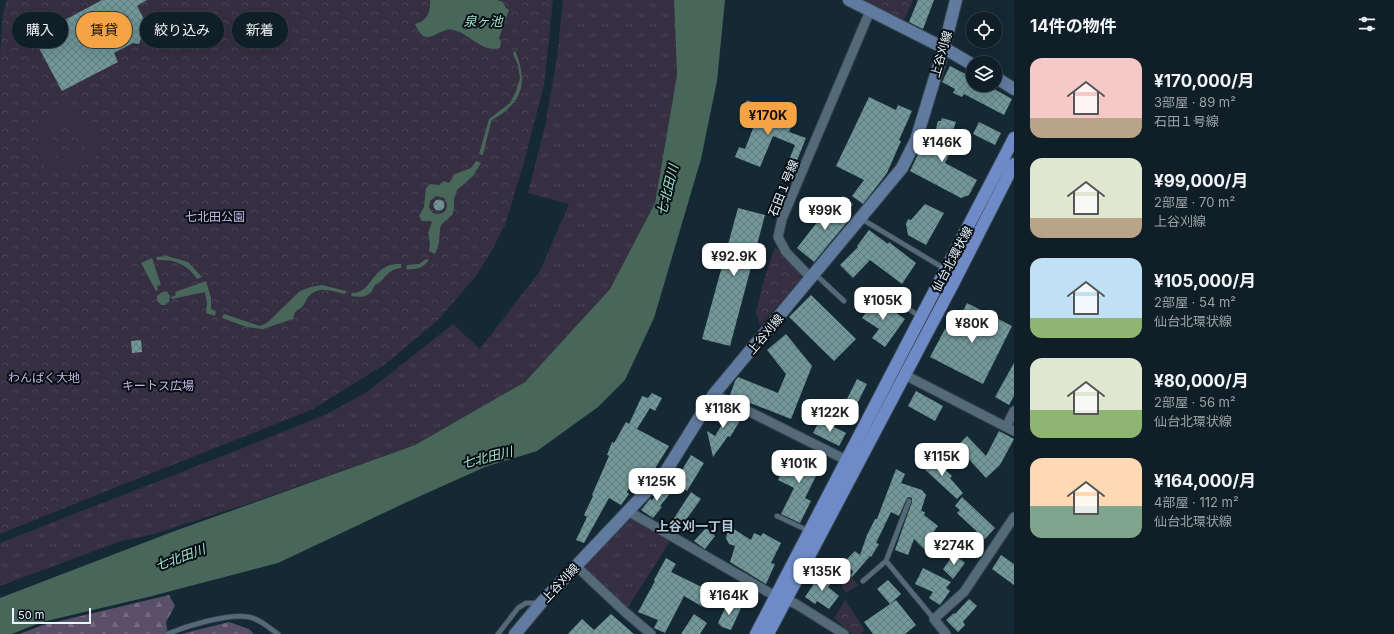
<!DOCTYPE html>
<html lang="ja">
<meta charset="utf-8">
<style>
:root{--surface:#101f27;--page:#19272f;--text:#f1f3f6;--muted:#9ca2a7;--line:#303d44;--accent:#f5a345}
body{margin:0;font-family:Inter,"Noto Sans JP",sans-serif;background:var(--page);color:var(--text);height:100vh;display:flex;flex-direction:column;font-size:15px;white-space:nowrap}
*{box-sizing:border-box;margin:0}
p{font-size:13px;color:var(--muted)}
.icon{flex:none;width:22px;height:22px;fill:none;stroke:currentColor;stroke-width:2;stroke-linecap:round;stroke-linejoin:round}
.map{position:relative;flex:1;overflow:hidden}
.drawer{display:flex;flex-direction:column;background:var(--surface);width:380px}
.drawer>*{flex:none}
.hud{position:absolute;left:12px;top:12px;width:380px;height:36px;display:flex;gap:8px}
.buttons{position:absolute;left:966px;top:12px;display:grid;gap:8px}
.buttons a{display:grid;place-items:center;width:36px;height:36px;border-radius:50%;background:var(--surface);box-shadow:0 4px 16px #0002,0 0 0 1px var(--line);font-size:20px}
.scale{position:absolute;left:12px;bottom:10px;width:79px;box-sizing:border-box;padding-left:4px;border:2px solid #e9f5fd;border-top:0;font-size:11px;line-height:14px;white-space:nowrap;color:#e9f5fd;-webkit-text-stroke:3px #081016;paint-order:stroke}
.price{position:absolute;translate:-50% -34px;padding:0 9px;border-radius:8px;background:#fff;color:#222;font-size:13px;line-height:26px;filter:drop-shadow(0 1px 2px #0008)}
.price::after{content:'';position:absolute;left:50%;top:24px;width:12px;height:9px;margin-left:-6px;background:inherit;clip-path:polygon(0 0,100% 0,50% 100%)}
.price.current{background:var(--accent);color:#111}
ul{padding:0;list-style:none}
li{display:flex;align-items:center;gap:12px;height:100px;padding:0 16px}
li span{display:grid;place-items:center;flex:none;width:112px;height:80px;border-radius:12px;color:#555}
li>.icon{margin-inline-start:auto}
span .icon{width:48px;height:48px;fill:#fffc;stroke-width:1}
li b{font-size:17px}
h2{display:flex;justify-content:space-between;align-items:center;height:48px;padding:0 16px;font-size:17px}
.chip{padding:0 14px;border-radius:18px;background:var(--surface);box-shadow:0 4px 16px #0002,0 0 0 1px var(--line);font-size:14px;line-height:36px}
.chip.current{background:var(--accent);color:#111}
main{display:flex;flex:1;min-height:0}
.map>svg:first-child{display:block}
</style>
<main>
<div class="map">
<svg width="1014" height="634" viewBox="0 0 1014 634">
<defs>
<pattern id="grass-tufts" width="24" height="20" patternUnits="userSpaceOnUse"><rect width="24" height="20" fill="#362f42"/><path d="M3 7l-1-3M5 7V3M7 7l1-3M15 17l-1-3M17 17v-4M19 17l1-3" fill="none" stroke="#494455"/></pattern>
<pattern id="forest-firs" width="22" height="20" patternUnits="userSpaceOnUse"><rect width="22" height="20" fill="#594f68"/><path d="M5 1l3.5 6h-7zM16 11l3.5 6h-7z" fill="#71697e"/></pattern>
<pattern id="park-crowns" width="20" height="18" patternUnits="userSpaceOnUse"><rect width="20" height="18" fill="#362f42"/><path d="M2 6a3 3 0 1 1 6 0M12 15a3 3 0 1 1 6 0" fill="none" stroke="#494455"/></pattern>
<pattern id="building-cross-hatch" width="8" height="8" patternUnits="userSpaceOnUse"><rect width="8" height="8" fill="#719799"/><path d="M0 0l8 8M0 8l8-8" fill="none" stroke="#627c7e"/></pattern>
</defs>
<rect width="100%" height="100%" fill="#152934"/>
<path fill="url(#grass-tufts)" d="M563,0H674L677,75L655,203L610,289L525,382L415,445L256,501L154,534L121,541L0,586V543L243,448L327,414L367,392L453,324L480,349L540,271L569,204L528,193L545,126L557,58Z
M628,511L670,541L625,612L580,567Z"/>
<path fill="url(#forest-firs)" d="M169,595L175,606L166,622L168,634H19L43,625Z
M229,622L249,629L254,634H181Z"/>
<path fill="url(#park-crowns)" d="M7,0H553L544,85L524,162L505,225L491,252L476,276L437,321L384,365L311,410L97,495L0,534V56L3,13Z
M867,0H913L903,22L865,4Z
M775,247L801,273V281L760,325L756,313L763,283Z
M839,560L858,585L846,593L831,566Z
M845,600L865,630L861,634H852L834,618Z"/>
<path fill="#362f42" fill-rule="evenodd" d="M63,110C67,110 71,111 74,113C80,116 95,132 97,138C100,145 97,152 94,158C89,165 80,167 72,169C43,175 32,161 42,133C44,127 45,121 49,117C53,113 58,111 63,110ZM63,124L69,125L86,143L85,149L82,152L57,158L53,155L50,148L57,128Z"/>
<path fill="#48675a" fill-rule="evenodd" d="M430,0H497L503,2L506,8L509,10L499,38L501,42L500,48C482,53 470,34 454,30C437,26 427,52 415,24C427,21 431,12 430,0Z
M674,0H725L717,81L701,159L654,318L625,380L598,407L537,451L485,467L407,502L278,563L148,597L42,622L12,634H0V598L172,532L415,445L525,382L610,289L655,203L677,75Z
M515,50C528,83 524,101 492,120L491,122L483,155L479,154L489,119L510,103L516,91L520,78L518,65L513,54Z
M476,161L481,163L473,176L457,190L454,199V209L452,215L442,224L440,228L439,243L435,254L429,251L430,243L428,233L432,222L430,221H422L419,216L424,207L426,188L430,184L439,185L444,181L449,183L455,174L471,168ZM436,196L444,198C451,207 444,217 433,213L429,208L430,201Z
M167,256L188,262L202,277L197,279C187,264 175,259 157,260L156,257Z
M152,258L161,285L157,286L158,290L156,291L141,263Z
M426,259L429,260C423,268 416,270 406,269L407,265L419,264Z
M401,264V268C392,269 388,273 383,279C381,282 377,283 375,285C373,288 372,292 370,293C365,298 357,297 351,296L352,293C370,293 371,273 386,267C390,264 396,264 401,264Z
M206,281L211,298V309L216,311L215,316L206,313L207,303L205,292L172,299L171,297L176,295L175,292Z
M322,285L346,291L345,294C332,291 319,285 309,296C306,299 305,304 302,307C301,308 297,310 295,312L293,319L263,329L247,327L222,318L224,314L260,326L267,323L300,291L311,287Z
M162,292H167L170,296L169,302L165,305H161L157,300V296Z"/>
<path fill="url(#building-cross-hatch)" d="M102,0H147L137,6L151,32L141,38L139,44L133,43L114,53L118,62L62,91L33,37Z
M918,0H934L923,29L909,22Z
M950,66L973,78V85H987L1012,99L1004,115L964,94L962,97L953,93L955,89L942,82Z
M869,97L896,110L898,105L912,111L899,140L901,141L887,173L863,204L852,196L864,180L836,166Z
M747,100L782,114L780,118L793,122L789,132L806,138L792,173L785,170L795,145L773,136L760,167L735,157L739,147L745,149L757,118L742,112Z
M942,118L956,122L946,150L951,151L945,163L977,180L969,195L961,198L910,171L923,144L933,146L927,130L935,132L938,121H941Z
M979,122L1001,133L995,145L973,134Z
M843,196L853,204L843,218L848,221L814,262L797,248L818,221L823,225Z
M433.5 205a5.5 5.5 0 1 1 11 0a5.5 5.5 0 1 1-11 0Z
M925,204L944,213L926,245L908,235L906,224L908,219L911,220Z
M738,208L765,215L730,346L702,339Z
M869,230L888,244L889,242L916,263L902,284L870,260L853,278L840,265L858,247L857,246Z
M811,295L856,339L834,361L789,317Z
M876,298L905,319L885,347L872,338L879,329L862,318Z
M967,303L1012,326L983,384L930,357L945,329L952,332Z
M786,334L812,366L791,419L730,395L735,381L738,377L778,393L786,374L767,350Z
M141,340L142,352L132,353L131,341Z
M1014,363V396L1009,405L995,397Z
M857,379L867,384L855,408L845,403Z
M916,391L943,406L935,421L908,406Z
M652,393L662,398L655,411L650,408L637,429L669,446L649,478L638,471L627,492L629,494L621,505L609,498L584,543L576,540L587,517L584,515L593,496L592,495L609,456L607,455L612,442L614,443L626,422L629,424L642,396L648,398Z
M721,406L741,419L730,437L728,436L713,457L707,431L715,436L723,423L714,416Z
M820,420L846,433L839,446L813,433Z
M999,431L1014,439L1000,465L986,478L957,446L967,436L986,456Z
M793,449L822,464L805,498L811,501L800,523L781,514L794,488L778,480Z
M691,455L704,463L687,491L674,483Z
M931,457L952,476L950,478L963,493L957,499L922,467Z
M896,469L905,474L901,483L922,490L926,495L921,511L925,512L924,515L938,526L932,534L939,540L929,554L914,539L908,555L895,550L912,502V498L908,497L906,500L899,516L891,512L876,543L879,544L871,557L870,556L852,577L851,576L853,571L843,563L855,551L860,555L867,535L875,519H877Z
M663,485L672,491L660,506L662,507L653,518L641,510L650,499L652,500Z
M691,492L701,499L677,532L669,526Z
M962,497L995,528L985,539L957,513L960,510L955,506Z
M729,526L751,540L754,533L761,536L763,533L781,543L771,563L775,564L766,584L730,562L735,546L729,544L726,538Z
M706,528L715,536L705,549L694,541Z
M954,554L965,563L953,579L943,569Z
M1001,555L1014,564V585L992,569Z
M666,558L676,564L671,572L712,592L703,607L684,596L665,633L654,628L658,620L638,612L655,581L654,580Z
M923,568L951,582L946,588L950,591L940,605L929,598L933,592L915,584Z
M821,573L833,580L828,587L839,596L829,609L817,601L815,604L805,597Z
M888,580L901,594L890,604L877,589Z
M969,599L977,606L963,622L965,625L958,632L946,620L954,613L955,614Z
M896,600L916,625L905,634H873L864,622Z
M728,602L741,608L731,630L722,627L718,623Z
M611,614L634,634H568L582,619L594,630Z
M694,614L707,623L700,634H681Z"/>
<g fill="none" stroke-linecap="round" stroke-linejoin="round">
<g stroke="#34434e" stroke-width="6">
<path id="lane" d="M860,218L945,269
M815,274L844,301
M900,303L919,316
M777,516L809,531
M886,561L934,619
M863,581L886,561L909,501
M167,634C187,626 228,613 249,617C260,619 269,628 278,634
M498,634L518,608L526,603H539"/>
</g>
<g stroke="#34434e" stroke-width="11">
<path id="street" d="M811,278L786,252L778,237L782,219L870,11
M905,375L1014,431
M714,394L846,460
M1006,427L1014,411
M628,511L768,592L796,604L844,634
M576,566L625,612L651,634
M946,634L934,619L964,592L1014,517"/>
</g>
<g stroke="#34434e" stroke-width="14">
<path id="secondary" d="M849,0L944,48L973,65
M995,77L1014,89
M515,634L541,603L666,471L714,394L902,168L916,140L944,48L956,0"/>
</g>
<g stroke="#34434e" stroke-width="14">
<path id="primary" d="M756,634L1014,138
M768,634L954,282L1014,164"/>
</g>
<use href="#lane" stroke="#546a78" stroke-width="4.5"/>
<use href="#street" stroke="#546a78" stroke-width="9"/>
<use href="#secondary" stroke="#617a9f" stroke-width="12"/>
<use href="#primary" stroke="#6e8ac7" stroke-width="12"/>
</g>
<g text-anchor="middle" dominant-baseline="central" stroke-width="4" stroke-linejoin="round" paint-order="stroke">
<g font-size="12" fill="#e9f5fd" stroke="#081016">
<text transform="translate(941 54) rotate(-74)">上谷刈線</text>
<text transform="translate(783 188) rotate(-68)">石田１号線</text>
<text transform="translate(952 259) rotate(-62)">仙台北環状線</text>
<text transform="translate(765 334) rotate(-50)">上谷刈線</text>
<text transform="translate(560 583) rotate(-47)">上谷刈線</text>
</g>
<g font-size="12" fill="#c7b4e5" stroke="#081016">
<text x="215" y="216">七北田公園</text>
<text x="44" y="377">わんぱく大地</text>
<text x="158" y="385">キートス広場</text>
</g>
<g font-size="13" font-style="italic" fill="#a4e2c9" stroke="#081016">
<text x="483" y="21">泉ヶ池</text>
<text transform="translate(667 190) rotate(-76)">七北田川</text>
<text transform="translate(487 457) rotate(-14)">七北田川</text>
<text transform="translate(180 557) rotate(-20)">七北田川</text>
</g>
<g font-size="13" font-weight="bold" fill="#b3cbda" stroke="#081016">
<text x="695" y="526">上谷刈一丁目</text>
</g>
</g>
</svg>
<div class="buttons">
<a><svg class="icon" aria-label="locate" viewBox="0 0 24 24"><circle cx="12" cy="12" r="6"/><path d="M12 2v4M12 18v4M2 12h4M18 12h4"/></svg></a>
<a><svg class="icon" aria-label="layers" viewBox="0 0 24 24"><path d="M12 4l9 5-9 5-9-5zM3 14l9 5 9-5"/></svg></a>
</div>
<div class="scale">50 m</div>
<b class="price current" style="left:768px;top:136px">¥170K</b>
<b class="price" style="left:942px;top:163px">¥146K</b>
<b class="price" style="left:825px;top:231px">¥99K</b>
<b class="price" style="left:734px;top:277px">¥92.9K</b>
<b class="price" style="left:883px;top:321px">¥105K</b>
<b class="price" style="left:972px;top:344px">¥80K</b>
<b class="price" style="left:723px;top:429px">¥118K</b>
<b class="price" style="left:830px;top:433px">¥122K</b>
<b class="price" style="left:942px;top:477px">¥115K</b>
<b class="price" style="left:799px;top:484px">¥101K</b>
<b class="price" style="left:657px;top:502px">¥125K</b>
<b class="price" style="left:954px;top:566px">¥274K</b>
<b class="price" style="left:822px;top:592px">¥135K</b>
<b class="price" style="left:729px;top:616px">¥164K</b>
<div class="hud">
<a class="chip">購入</a>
<a class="chip current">賃貸</a>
<a class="chip">絞り込み</a>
<a class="chip">新着</a>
</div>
</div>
<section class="drawer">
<h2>14件の物件<svg class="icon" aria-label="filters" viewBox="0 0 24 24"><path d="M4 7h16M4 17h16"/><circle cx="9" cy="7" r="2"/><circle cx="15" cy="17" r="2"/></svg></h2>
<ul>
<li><span style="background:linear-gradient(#f6c9c9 75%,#b9a48a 0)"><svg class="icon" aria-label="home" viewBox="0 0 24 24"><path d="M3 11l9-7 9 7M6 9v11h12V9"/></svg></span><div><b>¥170,000/月</b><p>3部屋 · 89 m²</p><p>石田１号線</p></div></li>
<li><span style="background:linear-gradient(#dfe7d0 75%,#b9a48a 0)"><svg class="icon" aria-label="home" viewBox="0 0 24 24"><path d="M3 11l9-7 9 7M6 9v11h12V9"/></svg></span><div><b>¥99,000/月</b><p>2部屋 · 70 m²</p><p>上谷刈線</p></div></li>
<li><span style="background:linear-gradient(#bfe0f5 75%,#8fb573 0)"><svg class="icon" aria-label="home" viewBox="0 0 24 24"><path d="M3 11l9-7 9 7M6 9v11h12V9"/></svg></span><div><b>¥105,000/月</b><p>2部屋 · 54 m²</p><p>仙台北環状線</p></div></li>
<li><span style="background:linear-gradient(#dfe7d0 65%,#8fb573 0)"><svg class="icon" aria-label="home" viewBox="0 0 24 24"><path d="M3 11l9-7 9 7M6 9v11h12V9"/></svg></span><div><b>¥80,000/月</b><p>2部屋 · 56 m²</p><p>仙台北環状線</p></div></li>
<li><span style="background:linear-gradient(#ffd9b3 60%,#7fa58c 0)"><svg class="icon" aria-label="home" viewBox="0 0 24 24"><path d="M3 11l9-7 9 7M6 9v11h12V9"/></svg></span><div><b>¥164,000/月</b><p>4部屋 · 112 m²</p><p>仙台北環状線</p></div></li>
</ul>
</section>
</main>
